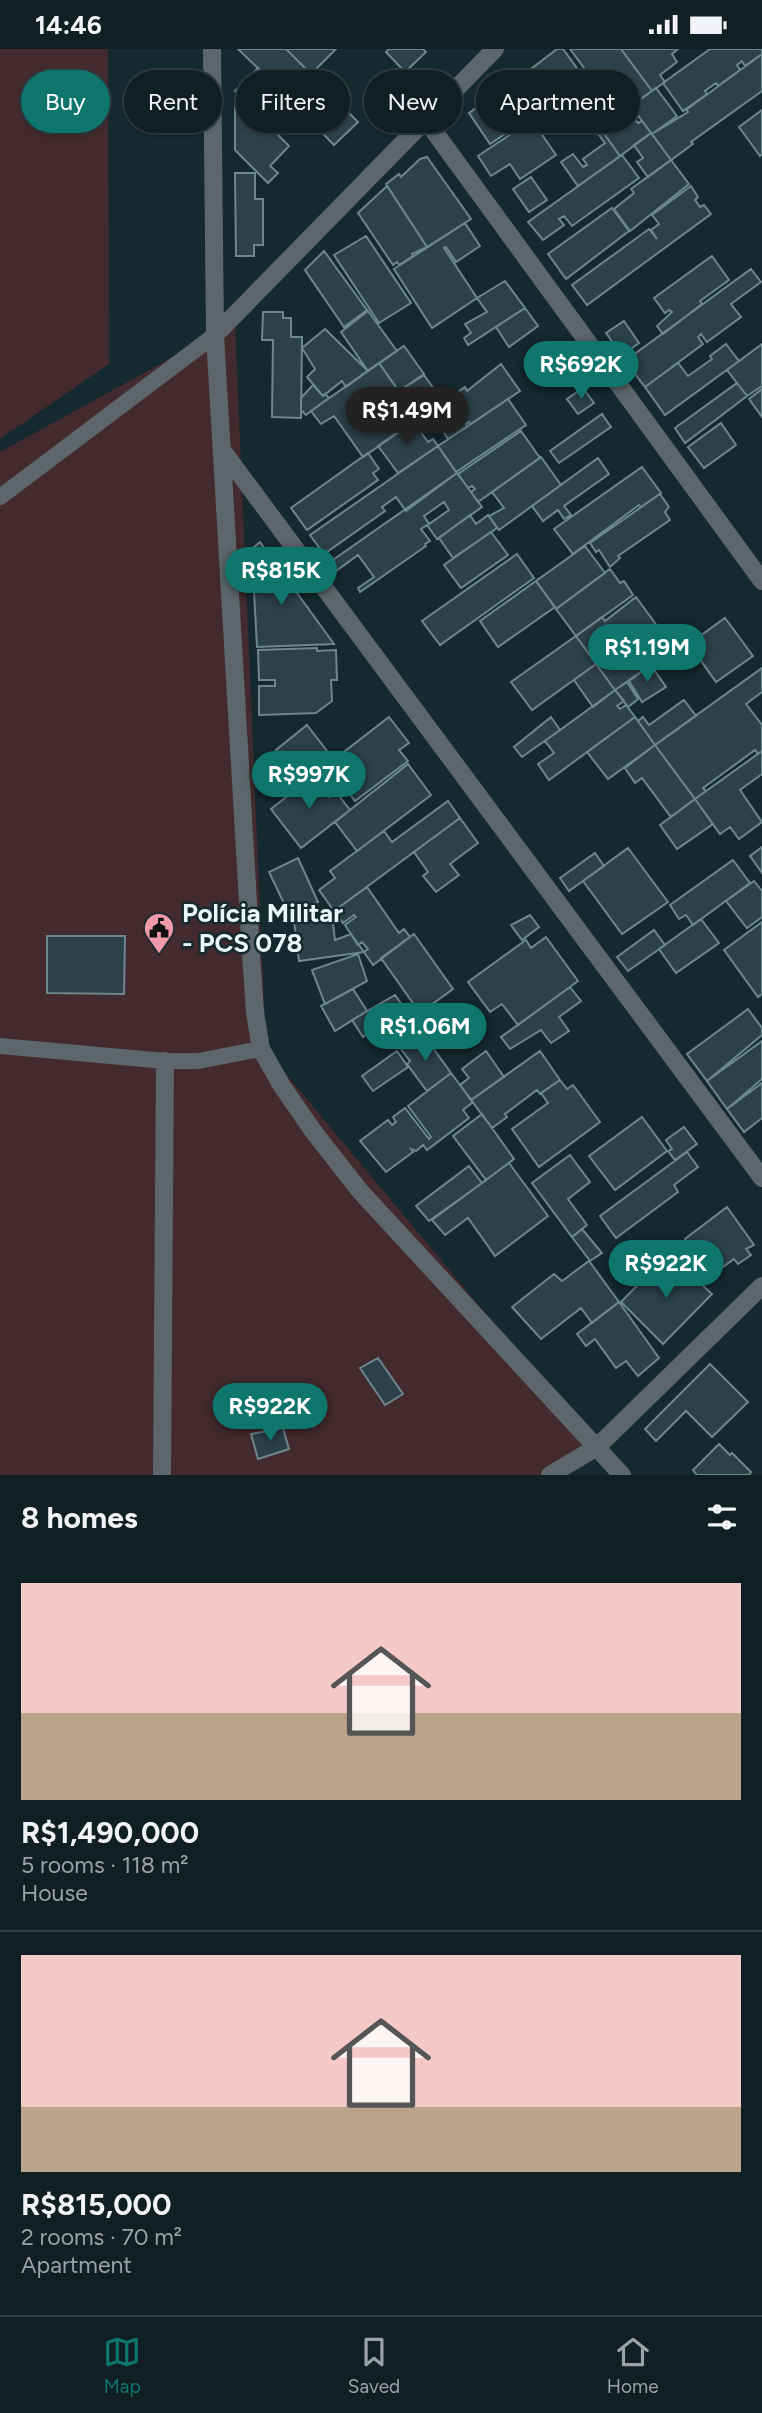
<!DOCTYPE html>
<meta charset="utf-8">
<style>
:root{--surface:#0f1f24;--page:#1d2c31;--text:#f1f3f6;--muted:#9ba2a6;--line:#2f3d41;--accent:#0f766e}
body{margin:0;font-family:Figtree,sans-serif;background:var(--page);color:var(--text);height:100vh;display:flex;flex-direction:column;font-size:26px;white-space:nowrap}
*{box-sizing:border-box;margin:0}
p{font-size:23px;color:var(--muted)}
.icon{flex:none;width:38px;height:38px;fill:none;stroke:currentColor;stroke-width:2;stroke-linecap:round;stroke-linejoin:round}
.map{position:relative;height:1426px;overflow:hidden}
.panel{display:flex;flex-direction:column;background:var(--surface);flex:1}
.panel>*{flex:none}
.top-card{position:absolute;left:21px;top:21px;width:721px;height:63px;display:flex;gap:14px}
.price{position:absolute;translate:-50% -60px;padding:0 16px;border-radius:24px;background:var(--accent);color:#fff;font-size:23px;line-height:46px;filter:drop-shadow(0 2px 4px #0008)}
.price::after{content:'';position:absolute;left:50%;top:42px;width:21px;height:16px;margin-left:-10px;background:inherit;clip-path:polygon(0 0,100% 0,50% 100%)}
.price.selected{background:#222;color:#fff}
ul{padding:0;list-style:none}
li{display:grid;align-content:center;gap:14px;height:371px;padding:0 21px}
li+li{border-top:2px solid var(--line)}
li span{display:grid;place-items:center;height:217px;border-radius:0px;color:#555}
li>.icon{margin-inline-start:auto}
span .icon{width:126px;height:126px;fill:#fffc;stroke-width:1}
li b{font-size:30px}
h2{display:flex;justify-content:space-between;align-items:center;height:84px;padding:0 21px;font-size:30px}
.pill{padding:0 24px;border-radius:32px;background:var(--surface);box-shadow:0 2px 5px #0004,0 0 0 2px var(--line);font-size:24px;line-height:63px}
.pill.selected{background:var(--accent);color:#fff}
.status{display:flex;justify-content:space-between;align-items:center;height:49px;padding:0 35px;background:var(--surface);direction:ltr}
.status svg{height:19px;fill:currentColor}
.tab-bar{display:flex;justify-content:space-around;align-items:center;height:98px;border-top:2px solid var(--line);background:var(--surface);font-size:19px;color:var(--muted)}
.tab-bar a{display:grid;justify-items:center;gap:4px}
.tab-bar .selected{color:var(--accent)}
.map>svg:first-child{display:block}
</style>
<div class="status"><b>14:46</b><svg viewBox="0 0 49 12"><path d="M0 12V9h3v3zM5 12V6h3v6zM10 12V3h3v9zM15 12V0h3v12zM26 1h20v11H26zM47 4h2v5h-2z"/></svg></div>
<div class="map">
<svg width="762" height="1426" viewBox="0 0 762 1426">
<rect width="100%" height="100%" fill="#142930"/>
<path fill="#422a2e" d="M0,0H108L109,315L0,390Z
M235,274L266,1001L597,1398L541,1426H0V403Z"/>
<path fill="#2c4149" stroke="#6e868e" stroke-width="2" fill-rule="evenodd" d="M238,0H286L320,34L297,57Z
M286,0H336L311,25Z
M389,0H423L426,3L405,23L386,3Z
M557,0H563L598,48L563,73L527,23Z
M570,0H621L652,42L619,66Z
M621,0H678L672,5L677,13L660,26L665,33L652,42Z
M710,0H762V5L745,17L742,12L737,16L740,21L718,37L716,34L705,42L707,45L683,62L663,34Z
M762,5V42L691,93L693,95L671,111L652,85L688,63L686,61Z
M258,19L297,58L274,81L235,42Z
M323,38L358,73L334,96L300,61Z
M656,39L677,67L652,85L631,57Z
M503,40L524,72L490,95L469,64Z
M243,50L289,97L270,117L278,124L268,134L235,101V58Z
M631,57L639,67L635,70L638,74L642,72L651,84L620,107L600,79Z
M762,61V105L760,107L739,78Z
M532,71L556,106L520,130L510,115L491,127L478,107Z
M600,79L620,107L578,137L561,113L573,105L583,118L587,116L583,110L605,94L596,82Z
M651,84L671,111L648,128L637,113L643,109L634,96Z
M622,106L639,129L572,177L564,167L559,170L564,176L543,191L528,173Z
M427,108L471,170L427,198L386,135L399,125L401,128L420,110Z
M671,111L689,135L630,182L614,160L634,144L631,140Z
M235,124H255V150H263V196H254V207H236Z
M531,128L547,151L529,163L513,140Z
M387,137L427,198L412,205L413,207L399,216L397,213L393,216L358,164Z
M691,137L698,148L695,151L700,158L704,156L711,165L587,256L572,236L649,180L657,190L651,181L659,175L652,166Z
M612,159L629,182L566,230L548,205Z
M465,174L480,197L456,213L446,198L444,199L477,249L432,279L394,220Z
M366,187L411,254L379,274L334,206Z
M324,202L367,261L344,278L305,221Z
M712,207L729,231L700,252L702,255L663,285L657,277L672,263L669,261L665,264L654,249Z
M751,220L761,233L731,255L741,268L707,293L701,285L698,288L703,295L645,338L625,312Z
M505,232L525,259L468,296L464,289L471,284L465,275L487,263L477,249Z
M525,259L538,277L509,298L496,278Z
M368,262L397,302L368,322L341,283Z
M263,263H283V269H291V288H302L301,369L272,368L273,291H262Z
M624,272L639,294L622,306L606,284Z
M325,280L368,322L346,338L342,332L323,347L307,328L315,320L302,299Z
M726,295L739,312L665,366L645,338L678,314L688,327L712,310L710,307Z
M762,295V337L747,347L727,321Z
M404,297L424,325L399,342L379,314Z
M379,314L418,370L363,408L334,367L321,375L311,362Z
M501,315L520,342L471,375L469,373L466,375L467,378L448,390L429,362L465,338L467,342Z
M424,326L443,353L418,370L399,342Z
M737,334L747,347L685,394L675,379Z
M313,336L323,347L325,345L329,349L306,366L301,361V349Z
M583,339L594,354L578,365L567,350Z
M762,340V368L749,350Z
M508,350L526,376L456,423L438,397Z
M602,365L611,378L559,414L550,402Z
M413,372L428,393L433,390L438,397L398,424L378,397Z
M721,374L736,396L704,419L688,398Z
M521,382L540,409L478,453L471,443L475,440L472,437L468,439L458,425Z
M438,397L457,424L406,462L396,448L382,458L385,462L324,505L310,486Z
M368,404L379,420L373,424L378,431L307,481L291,459Z
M541,408L561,436L499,481L489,467L504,459L492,443Z
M598,409L609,425L564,457L571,466L564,470L558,461L543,472L532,457Z
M642,418L661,444L641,458L639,456L573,505L554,480Z
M457,424L482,458L437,490L427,476L421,480L430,492L425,495L426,497L360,543L358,539L374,528L358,506L336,522L330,513ZM444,453L449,461L429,475L424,467Z
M660,445L669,458L665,463L670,471L618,507L620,509L610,518L599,501L596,503L590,494Z
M470,466L476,475L488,466L497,479L453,509L439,489Z
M491,483L508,506L461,539L444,516Z
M260,493L281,522L334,595L257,598L253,523H250L248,503Z
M585,497L605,524L556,560L536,532Z
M517,505L534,529L440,596L422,572Z
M610,520L620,534L624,532L633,546L576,587L556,560Z
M536,532L555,558L498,598L480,572Z
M636,548L660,581L611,616L607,610L598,617L576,587L602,568L605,572Z
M725,569L753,607L716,633L689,595Z
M661,583L673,600L615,641L598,618L606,612L612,619Z
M576,587L596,615L532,661L511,633Z
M317,599V602L336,601L337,631H331L332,652L316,664L259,666V637H275V631H259L258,601Z
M596,615L615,641L593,658L574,631Z
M651,616L666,638L642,653L629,632Z
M762,619V643L746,655L762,676V702L758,705L755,701L703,739L706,742L695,750L655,696Z
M627,633L638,650L628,658L615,641Z
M615,641L624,652L617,657L620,660L626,656L635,668L549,731L538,715L554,704L545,692Z
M684,651L696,667L655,696L638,672L643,668L649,676Z
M389,668L409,694L399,701L408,712L355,752L327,716Z
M551,668L560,681L522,708L514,698Z
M635,668L655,696L608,730L587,703Z
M307,676L334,711L303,735L276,701Z
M655,696L695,750L671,768L642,729L635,734L625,719Z
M762,702V725L740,741L762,773L739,790L730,778L720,785L695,750Z
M408,715L431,746L357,802L335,773Z
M313,727L329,748L336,743L350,761L301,799L271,760Z
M695,750L713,775L677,800L660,776Z
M448,752L460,769L334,862L319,841L335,829L330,822L384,782L392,793Z
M460,769L478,794L450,815L459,826L436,843L423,827L428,823L414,803Z
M762,798V824L750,807Z
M628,799L668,853L622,885L583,832Z
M595,804L604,817L569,842L560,829Z
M298,809L318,853L289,865L269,823Z
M733,811L750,834L693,876L686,866L679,870L670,856Z
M754,832L762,842V868L747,879L726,852Z
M367,838L399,884L404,880L410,888L373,916L364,903L368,900L362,893L358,896L345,876L356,868L354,866L343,874L334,862Z
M332,866L335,891L351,885L364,903L299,912L294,872Z
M530,866L539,878L522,891L511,876Z
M701,870L719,894L676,924L659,900Z
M762,873V945L758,948L724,901Z
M654,881L665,896L628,922L617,908Z
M414,885L453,940L420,964L381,909Z
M47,887H125L124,945L47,944Z
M546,888L578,932L518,976L502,955L490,963L468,933L526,891L531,899Z
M358,905L367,932L325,955L312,921Z
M570,938L581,952L559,968L569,982L551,994L541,981L510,1000L501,988Z
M353,940L367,962L335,982L321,957Z
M395,946L407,963L403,965L415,982L419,979L423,985L404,997L386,972L363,988L352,971Z
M748,960L762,979V986L707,1032L687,1005Z
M423,985L451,1024L427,1042L407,1015L410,1012L401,1000Z
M762,992V1030L727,1060L707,1032Z
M397,1002L408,1018L373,1042L362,1027Z
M486,1002L504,1028L471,1051L460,1036L469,1029L462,1020Z
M540,1002L560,1031L540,1045L537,1041L505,1065L507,1068L492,1079L471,1051Z
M451,1024L473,1053L463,1061L469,1069L427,1101L423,1096L416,1102L411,1100L413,1103L386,1123L360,1092L388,1071L392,1076L396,1073L393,1068L405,1059L429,1090L431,1088L408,1057Z
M560,1031L567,1040L573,1036L600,1073L539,1118L512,1080L548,1054L541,1044Z
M762,1034V1069L744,1083L727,1060Z
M482,1065L514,1110L486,1131L453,1087Z
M642,1068L667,1102L615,1141L589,1107Z
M684,1078L697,1095L675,1111L668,1102L672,1100L666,1091Z
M687,1103L698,1118L674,1136L678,1143L616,1189L600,1167Z
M570,1106L590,1133L568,1150L587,1176L572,1188L532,1134Z
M509,1114L548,1167L495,1207L468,1169L445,1186L432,1171Z
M469,1117L482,1134L429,1172L416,1157Z
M727,1158L754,1196L746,1200L751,1206L738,1215L734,1210L715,1224L695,1195L691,1198L685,1190Z
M582,1180L602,1204L590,1212L572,1188Z
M665,1208L683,1226L687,1222L712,1245L663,1295L621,1253Z
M589,1212L619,1253L592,1274L581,1259L541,1290L512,1258L554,1225L562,1232Z
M619,1253L659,1309L638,1327L626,1312L616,1319L595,1290L586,1297L577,1285Z
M378,1309L403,1345L385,1356L360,1319Z
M710,1315L748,1353L712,1388L686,1362L656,1392L645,1380Z
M283,1379L289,1400L258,1410L251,1385Z
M719,1395L730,1406L732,1404L751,1423L749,1426H697L693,1421Z"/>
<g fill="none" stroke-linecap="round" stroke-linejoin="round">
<path stroke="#5d676b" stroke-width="16" d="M0,448L215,286
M0,997L165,1012H198L261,1000"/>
<path stroke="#5d676b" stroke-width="18" d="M212,0L215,286L251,905L255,963L261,1000L282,1037L313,1082L360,1142L622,1426
M425,70L762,532
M215,286L495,0
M222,401L762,1129
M162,1426L165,1012
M550,1426L597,1398L762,1237"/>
</g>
<defs>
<g id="civic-pin" transform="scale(1.575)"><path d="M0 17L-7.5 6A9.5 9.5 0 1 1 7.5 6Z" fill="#f39aaa" stroke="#142930"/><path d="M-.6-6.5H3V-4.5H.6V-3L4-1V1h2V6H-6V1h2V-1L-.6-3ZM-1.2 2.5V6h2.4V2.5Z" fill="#111"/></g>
</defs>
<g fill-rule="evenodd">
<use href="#civic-pin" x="159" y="879"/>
</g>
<g text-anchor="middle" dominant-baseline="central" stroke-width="5" stroke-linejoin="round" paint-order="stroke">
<g font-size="26" font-weight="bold" fill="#eaf7fc" stroke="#142930" text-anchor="start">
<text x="182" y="864">Polícia Militar<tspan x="182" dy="30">- PCS 078</tspan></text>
</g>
</g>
</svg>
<b class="price" style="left:581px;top:352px">R$692K</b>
<b class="price selected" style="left:407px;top:398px">R$1.49M</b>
<b class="price" style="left:281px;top:558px">R$815K</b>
<b class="price" style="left:647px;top:635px">R$1.19M</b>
<b class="price" style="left:309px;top:762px">R$997K</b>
<b class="price" style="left:425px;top:1014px">R$1.06M</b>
<b class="price" style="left:666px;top:1251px">R$922K</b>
<b class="price" style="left:270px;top:1394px">R$922K</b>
<div class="top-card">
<a class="pill selected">Buy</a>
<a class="pill">Rent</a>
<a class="pill">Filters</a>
<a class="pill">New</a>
<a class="pill">Apartment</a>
</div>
</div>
<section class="panel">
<h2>8 homes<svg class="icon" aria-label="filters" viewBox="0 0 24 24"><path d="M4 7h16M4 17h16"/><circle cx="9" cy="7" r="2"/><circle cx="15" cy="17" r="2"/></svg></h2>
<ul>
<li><span style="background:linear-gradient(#f6c9c9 60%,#b9a48a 0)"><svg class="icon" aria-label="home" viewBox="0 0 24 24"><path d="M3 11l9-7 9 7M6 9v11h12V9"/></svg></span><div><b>R$1,490,000</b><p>5 rooms · 118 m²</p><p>House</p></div></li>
<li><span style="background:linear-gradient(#f6c9c9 70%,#b9a48a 0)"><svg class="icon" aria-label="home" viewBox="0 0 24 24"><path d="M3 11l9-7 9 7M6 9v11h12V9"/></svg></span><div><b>R$815,000</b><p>2 rooms · 70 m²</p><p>Apartment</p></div></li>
</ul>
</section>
<nav class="tab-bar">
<a class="selected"><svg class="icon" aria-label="map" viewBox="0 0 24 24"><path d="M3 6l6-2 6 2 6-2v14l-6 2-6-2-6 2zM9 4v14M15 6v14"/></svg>Map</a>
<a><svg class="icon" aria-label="saved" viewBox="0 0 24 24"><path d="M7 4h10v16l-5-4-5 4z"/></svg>Saved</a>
<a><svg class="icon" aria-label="home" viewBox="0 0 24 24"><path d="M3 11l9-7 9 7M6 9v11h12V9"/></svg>Home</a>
</nav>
